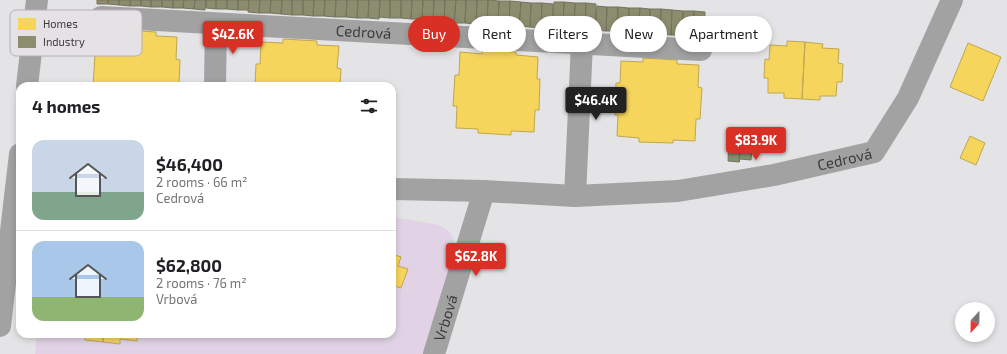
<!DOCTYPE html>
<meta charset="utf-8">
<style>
:root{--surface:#fff;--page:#f6f6f6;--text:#202124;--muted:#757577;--line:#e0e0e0;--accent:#d93025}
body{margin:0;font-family:"Exo 2",sans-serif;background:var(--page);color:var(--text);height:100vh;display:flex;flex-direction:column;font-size:15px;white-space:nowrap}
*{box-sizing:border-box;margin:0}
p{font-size:13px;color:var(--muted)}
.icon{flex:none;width:22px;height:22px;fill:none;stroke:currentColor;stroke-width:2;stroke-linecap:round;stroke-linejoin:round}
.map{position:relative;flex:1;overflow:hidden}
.drawer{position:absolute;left:16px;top:82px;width:380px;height:256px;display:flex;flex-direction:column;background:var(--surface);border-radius:12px;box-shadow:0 2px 6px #0003}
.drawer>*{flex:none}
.banner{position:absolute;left:408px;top:16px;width:380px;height:36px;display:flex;gap:8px}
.needle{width:26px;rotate:202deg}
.buttons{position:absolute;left:955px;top:302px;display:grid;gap:8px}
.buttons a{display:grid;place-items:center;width:40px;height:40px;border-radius:50%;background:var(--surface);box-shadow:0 2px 6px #0003;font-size:20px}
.price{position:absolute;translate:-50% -34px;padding:0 9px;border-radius:4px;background:var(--accent);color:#fff;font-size:13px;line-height:26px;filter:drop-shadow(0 1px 2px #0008)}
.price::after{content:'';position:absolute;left:50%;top:24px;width:12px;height:9px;margin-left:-6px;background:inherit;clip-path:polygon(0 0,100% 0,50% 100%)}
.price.selected{background:#222;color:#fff}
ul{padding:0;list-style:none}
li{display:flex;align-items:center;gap:12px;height:100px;padding:0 16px}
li+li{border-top:1px solid var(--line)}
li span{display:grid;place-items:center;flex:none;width:112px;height:80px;border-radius:12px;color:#555}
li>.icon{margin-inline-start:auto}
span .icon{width:48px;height:48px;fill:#fffc;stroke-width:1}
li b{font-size:17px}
h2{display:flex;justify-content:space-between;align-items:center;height:48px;padding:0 16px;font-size:17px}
.chip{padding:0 14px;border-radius:18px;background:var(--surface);box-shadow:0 2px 6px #0003;font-size:14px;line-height:36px}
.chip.selected{background:var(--accent);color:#fff}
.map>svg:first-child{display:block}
</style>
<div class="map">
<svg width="1007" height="354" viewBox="0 0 1007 354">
<rect width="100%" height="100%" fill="#e4e3e5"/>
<path fill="#e1d3e5" d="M392,217C402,218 411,220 421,222C442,225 457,228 454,254L424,354H35L37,334H392Z"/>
<path fill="#f6d55c" stroke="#bea752" d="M122,30L156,32V36L177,37L176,59L180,60L179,86H93L95,55H98L100,33L121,34Z
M283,39L317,41V45L339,46L337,68L341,69L340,86H255L256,64H260L261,42L283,43Z
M787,41L805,42L802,99L784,98V93H768V78H764L765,59L769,60L770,45L787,46Z
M805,42L823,44L822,48L839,49L838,63L843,64L842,82H837L836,96H820V100L802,99Z
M968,43L1001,57L983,101L950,87Z
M482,50L516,52V55L538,57L537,79H540L539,110H535L534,132L511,131V135L478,133V129L456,128L457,106H453L455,75H459L460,52L482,54Z
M643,58L677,60V64L699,65L698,87L702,88L700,119H696L695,141L673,140V143L639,142V138L617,136L618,115H615L616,83H620L621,61L643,62Z
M970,136L985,143L976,165L960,158Z
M392,254L401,257L398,266L408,269L401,288L392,285Z
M73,334H103V342L85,340V335Z
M103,334H138L137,341L120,339V344L103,342Z"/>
<path fill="#8c8c6e" stroke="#74745f" d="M97,0H108V4H97Z
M108,0H119V5L108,4Z
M119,0H130V6L119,5Z
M130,0H141V6H130Z
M141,0H151V7L141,6Z
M151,0H162V7H151Z
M162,0H173V8L162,7Z
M173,0H184L183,8H173Z
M184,0H195L194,9L183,8Z
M195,0H206L205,10L194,9Z
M206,0H216V9L206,8Z
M216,0H227V9H216Z
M227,0H238V10L227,9Z
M238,0H249L248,10H238Z
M249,0H260L259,13L248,12Z
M260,0H271L270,13H259Z
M271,0H282L281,14L270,13Z
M282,0H292V15L281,14Z
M292,0H303V15H292Z
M303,0H314L313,16L303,15Z
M314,0H325L324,16H313Z
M325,0H336L335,17L324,16Z
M336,0H347L346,17H335Z
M347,0H358L357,18L346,17Z
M358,0H369L368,18H357Z
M369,0H380L379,19L368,18Z
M380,0H390V18L379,17Z
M390,0H401V18H390Z
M401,0H412L411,19L401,18Z
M412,0H423L422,19H411Z
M423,0H434L433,22L422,21Z
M434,0H445L444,22H433Z
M445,0H456L454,23L444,22Z
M456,0H466L465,23H454Z
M466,0H477L476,24L465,23Z
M477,0H488L487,25L476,24Z
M488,0L499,1L498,25H487Z
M499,1H510L509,26L498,25Z
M510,1L521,2L519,26H509Z
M521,2L531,3L530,27L519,26Z
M554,2H564L563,27L552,26Z
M564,2L575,3L574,27H563Z
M531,3H542L541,28L530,27Z
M542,3L553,4L552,28H541Z
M575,3H586L585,28L574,27Z
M586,3L596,4L595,29L585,28Z
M597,6L607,7L606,31L595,30Z
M607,7H618L617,31H606Z
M618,7L629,8L628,32L617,31Z
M629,8H640L638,33L628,32Z
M640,8L650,9L649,33H638Z
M650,9H661L660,34L649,33Z
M661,9L672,10L671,35L660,34Z
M672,10L683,11L682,35H671Z
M683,11H694L693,36L682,35Z
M694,11L705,12L704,36H693Z
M741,135L739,162L728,161L729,137L740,138Z
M741,135L753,136L751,160L740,159L739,162Z"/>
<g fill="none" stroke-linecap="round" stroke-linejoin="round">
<g stroke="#a3a2a3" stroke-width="22">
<path id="s1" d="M101,17L701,50"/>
<path d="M27,86L37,0"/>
<path d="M215,86L216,24"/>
<path id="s2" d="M392,189L484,191L575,196L678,191L774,175L874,152L908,98L952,0"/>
<path d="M575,196L582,43"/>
<path d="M0,326L20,154"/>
<path id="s3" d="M434,354L484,191"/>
</g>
</g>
<g text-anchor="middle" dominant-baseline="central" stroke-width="4" stroke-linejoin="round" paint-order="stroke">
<g font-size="15" fill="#3c3b3c" stroke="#e5e2e6">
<text stroke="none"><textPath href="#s1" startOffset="263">Cedrová</textPath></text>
<text stroke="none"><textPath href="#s2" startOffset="456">Cedrová</textPath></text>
<text stroke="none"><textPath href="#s3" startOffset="38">Vrbová</textPath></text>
</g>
</g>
<rect x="10" y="10" width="132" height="46" rx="6" fill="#e5e2e6" stroke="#b2b0b3" stroke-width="1"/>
<rect x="18" y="18" width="18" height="12" fill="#f6d55c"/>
<rect x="18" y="36" width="18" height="12" fill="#8c8c6e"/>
<g font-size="11" fill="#3c3b3c">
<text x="43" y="28">Homes</text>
<text x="43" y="46">Industry</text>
</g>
</svg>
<div class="buttons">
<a><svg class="needle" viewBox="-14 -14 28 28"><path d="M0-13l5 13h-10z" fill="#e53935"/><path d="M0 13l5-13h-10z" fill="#757577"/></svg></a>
</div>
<b class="price" style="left:233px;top:55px">$42.6K</b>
<b class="price selected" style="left:596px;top:121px">$46.4K</b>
<b class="price" style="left:756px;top:161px">$83.9K</b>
<b class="price" style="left:476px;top:277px">$62.8K</b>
<div class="banner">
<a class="chip selected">Buy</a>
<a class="chip">Rent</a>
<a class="chip">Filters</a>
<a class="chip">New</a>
<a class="chip">Apartment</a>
</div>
<section class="drawer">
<h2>4 homes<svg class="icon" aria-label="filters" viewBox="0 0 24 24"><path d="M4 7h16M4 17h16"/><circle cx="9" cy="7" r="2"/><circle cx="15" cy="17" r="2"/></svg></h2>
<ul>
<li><span style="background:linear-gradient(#c9d6e8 65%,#7fa58c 0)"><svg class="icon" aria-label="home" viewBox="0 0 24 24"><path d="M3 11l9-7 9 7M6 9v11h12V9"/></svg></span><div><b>$46,400</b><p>2 rooms · 66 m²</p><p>Cedrová</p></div></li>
<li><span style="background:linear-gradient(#a9c7e8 70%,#8fb573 0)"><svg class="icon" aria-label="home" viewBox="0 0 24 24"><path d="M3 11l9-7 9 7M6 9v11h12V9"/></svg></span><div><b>$62,800</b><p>2 rooms · 76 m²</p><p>Vrbová</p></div></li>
</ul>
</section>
</div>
